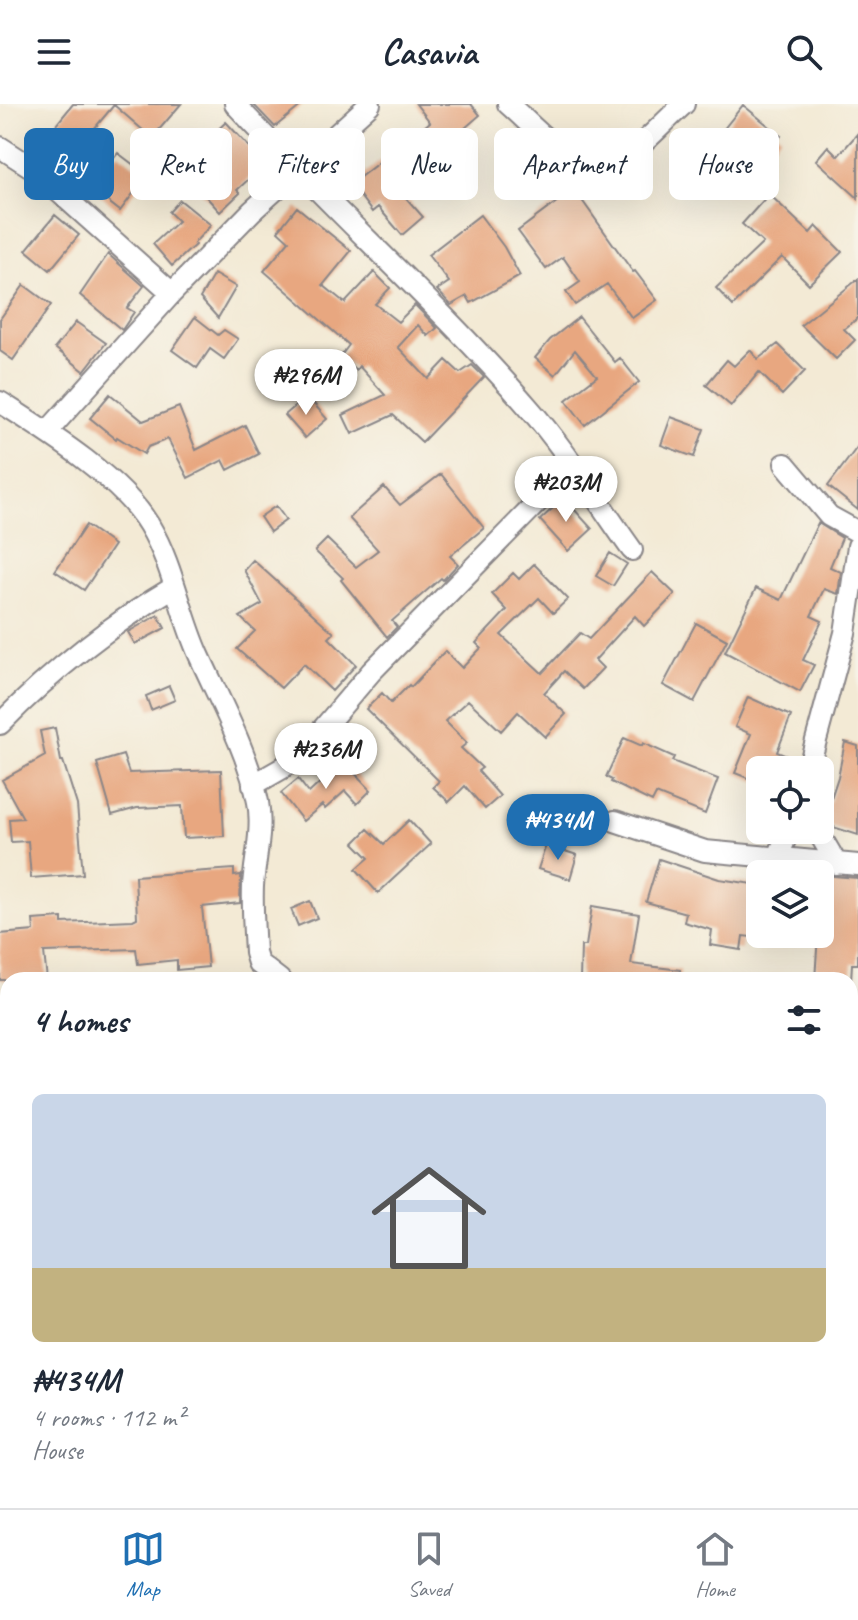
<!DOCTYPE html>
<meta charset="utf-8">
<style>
:root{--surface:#fff;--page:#f2f2f3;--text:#1f2937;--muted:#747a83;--line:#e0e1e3;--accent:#1f6fb2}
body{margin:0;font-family:Caveat,sans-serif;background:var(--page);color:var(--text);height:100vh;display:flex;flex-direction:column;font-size:30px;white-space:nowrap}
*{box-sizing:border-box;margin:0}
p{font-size:26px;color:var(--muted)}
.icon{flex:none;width:44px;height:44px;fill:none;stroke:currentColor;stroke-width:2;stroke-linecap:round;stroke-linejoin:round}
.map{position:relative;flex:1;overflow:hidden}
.drawer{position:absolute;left:0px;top:868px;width:858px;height:536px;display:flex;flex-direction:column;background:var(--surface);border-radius:24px 24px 0 0;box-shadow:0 8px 32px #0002}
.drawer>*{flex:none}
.guide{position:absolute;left:24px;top:24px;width:810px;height:72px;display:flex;gap:16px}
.controls{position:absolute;left:746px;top:652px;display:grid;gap:16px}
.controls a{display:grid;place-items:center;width:88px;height:88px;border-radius:12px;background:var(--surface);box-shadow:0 8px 32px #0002;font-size:40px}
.price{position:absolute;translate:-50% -68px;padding:0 18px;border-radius:28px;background:#fff;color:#222;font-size:26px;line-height:52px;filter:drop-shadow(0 2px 4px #0008)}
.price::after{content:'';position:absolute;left:50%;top:48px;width:24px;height:18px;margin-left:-12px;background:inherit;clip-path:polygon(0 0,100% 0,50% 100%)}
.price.selected{background:var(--accent);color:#fff}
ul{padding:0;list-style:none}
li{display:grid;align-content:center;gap:16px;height:424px;padding:0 32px}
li+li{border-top:2px solid var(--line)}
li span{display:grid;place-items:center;height:248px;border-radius:12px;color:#555}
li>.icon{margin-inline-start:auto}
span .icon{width:144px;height:144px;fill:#fffc;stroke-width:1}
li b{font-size:34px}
h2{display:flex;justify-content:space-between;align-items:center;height:96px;padding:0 32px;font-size:34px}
.tag{padding:0 28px;border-radius:12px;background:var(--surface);box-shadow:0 8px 32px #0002;font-size:28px;line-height:72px}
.tag.selected{background:var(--accent);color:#fff}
header{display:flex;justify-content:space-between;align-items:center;height:104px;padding:0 32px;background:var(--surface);font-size:36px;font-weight:600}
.tabs{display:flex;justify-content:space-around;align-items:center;height:112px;border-top:2px solid var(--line);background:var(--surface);font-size:22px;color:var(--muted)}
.tabs a{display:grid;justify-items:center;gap:4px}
.tabs .selected{color:var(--accent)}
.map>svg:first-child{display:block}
</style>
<header><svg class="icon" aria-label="menu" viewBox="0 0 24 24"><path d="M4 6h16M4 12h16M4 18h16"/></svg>Casavia<svg class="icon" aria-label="search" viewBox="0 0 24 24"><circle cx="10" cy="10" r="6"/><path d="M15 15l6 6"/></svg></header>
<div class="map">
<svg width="858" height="1404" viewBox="0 0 858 1404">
<rect width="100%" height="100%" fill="#f7f3e8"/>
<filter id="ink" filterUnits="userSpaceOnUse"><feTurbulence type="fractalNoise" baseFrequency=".0125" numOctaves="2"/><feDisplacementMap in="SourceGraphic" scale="16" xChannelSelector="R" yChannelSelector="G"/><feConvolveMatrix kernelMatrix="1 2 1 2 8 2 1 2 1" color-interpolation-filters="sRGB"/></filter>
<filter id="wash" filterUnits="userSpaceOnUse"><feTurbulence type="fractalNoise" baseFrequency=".006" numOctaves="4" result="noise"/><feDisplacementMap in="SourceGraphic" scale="32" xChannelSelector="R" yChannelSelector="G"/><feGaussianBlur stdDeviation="1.8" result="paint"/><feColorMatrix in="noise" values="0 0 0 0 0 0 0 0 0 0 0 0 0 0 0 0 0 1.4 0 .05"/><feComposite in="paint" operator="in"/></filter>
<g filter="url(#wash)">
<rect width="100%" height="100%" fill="#f3ead5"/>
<g id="blocks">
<path fill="#e8a780" d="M73,0H181L152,34L114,1L63,62L38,43Z
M253,0H303L275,23Z
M416,0H471L480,11L442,44L424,23L430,18Z
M743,1L781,32L761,57L723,26Z
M226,18L265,60L237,86L240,89L220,108L180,64L182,62L160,43L168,32L192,50Z
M858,29V94L816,56L828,42L838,52Z
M404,39L425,67L399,86L423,113L402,131L378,103L372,108L351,80Z
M118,49L147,71L120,107L91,84Z
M574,85L633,168L635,167L657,196L632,214L607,180L575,201L566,188L580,178L563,153L546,165L518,127Z
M769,90L810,129L816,122L842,148L809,180L782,153L733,202L716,184L763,139L742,120Z
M180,96L211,121L194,139L195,141L172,162L153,140L178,117L169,108Z
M297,103L351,147L323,181L345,199L374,168L390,184L375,200L398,218L415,201L437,224L428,232L418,221L398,243L428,275L446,256L460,269L472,261L484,273L422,338L393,311L352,330L343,311L385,291L359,262L356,266L340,253L349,241L264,167L289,137L278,127Z
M55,111L79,131L50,166L26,146Z
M480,111L504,143L520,172L471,199L467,192L451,201L437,186L449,178L428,151Z
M108,150L144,182L127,204L134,208L122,226L80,191Z
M214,170L236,183L218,214L200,194Z
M858,175V214L844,225L855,236L836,255L801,221Z
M24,181L51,201L13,256L0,247V215Z
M195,213L218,231L224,226L238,235L224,255L210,245L197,264L172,246Z
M579,213L615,258L620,254L639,278L585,321L566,296L597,272L575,246L555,271L535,254L550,236Z
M76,218L106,239L84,267L55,244Z
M778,240L805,267L782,291L759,268L731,302L706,281L727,256L734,262L750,246L758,255Z
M110,290L143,317L179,303L196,346L245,321L259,350L228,366L223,356L188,374L168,335L148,343L144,350L117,333L116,335L90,314Z
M307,292L327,315L305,334L285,311Z
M671,313L704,325L694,353L661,341Z
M858,342V406L828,382Z
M441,370L484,424L450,452L458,460L443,476L441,474L392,517L397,523L387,533L341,476L343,474L315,447L327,435L356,463L378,446L349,414L384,383L400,401Z
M564,394L592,425L568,447L540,416Z
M276,402L286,416L270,428L260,413Z
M818,419L842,434L830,463L841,468L838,490L824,485L811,512L822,517L803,556L814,561L800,588L725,548L756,484L781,496Z
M86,421L114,441L84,486L55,467Z
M610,449L627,460L613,482L596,472Z
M253,456L334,529L329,534L356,561L332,587L304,560L281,584L237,545L255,527L240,513L262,500L244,466Z
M534,460L568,495L553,509L539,494L501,531L542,569L580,529L589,535L652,468L675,490L644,522L635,512L595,556L603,564L583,585L564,567L544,589L566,610L545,633L518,608L501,627L468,596L445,617L467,639L461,644L482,664L478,667L500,692L485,705L465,682L449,698L433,683L439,677L366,605L382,589L391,599L409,581L411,583L445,547L462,564L481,544L476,539L507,506L492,490L513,469L519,475Z
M158,511L165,524L135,540L128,528Z
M696,519L727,536L694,598L663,581Z
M169,582L175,596L151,606L146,592Z
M748,593L791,612L777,648L787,652L782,666H760V679L735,669L751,630L735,623Z
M55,624L61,657H63L77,701L83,770L31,774L28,737L11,738L9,715L23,714L2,676L45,652L40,627Z
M624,634L642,642L643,639L674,653L672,657L718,675L705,710L656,690L652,698L611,678L612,676L606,673Z
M845,638L858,642V731L830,722L824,715L838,673Z
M123,651L129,669L221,666L224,732L184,734L182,702L137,704L112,711L97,659Z
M343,657L371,686L357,700L345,687L325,705L322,701L303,717L281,689L298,675L309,689Z
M409,716L431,740L378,789L356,765L369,754L354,739L368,725L384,740Z
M546,741L577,751L570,775L538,765Z
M659,755L719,775L760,781V834L743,832L741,846L710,841L712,826L684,818L686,809L646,798Z
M234,765V772L241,771L240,799L202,803L208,863L177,866V856L138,860L136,845L44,848L47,876H0V830L34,827L33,816L62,814V819L133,816L137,814L135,772Z
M821,771L858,774V860H852L851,876H815L818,830H820Z
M310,797L317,814L298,822L291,805Z
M592,802L639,810L631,860L680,866V876H580L581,842H586Z"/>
</g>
</g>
<g filter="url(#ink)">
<use href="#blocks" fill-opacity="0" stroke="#8a8688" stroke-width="2"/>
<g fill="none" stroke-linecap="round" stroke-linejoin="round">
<g stroke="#8a8688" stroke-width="24">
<path id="minor" d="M235,0C330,104 436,197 528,303C567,347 598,399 632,446
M508,0C547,34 586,87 638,43C654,30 668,14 684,0
M0,43L31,63L172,189
M0,298C47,328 120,373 149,421C173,461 180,509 199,551C219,595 249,651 258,698C263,726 255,754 253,782C252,804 254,827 255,849L258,859L280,876
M47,328L172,189L252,107L370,0
M785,360L829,412L858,428
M0,620C54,565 108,522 174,483
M808,666L845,529L858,442
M253,681L281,665L304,647L371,568L572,363
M615,717L705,747L858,761
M817,726L837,760
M778,753L789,726
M850,977H858
M0,1164L8,1163
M850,1360H858
M197,1396L198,1404
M408,1396L411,1404
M692,1404L693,1396"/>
</g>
<use href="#minor" stroke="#fff" stroke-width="20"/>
</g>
</g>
</svg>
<div class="controls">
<a><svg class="icon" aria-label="locate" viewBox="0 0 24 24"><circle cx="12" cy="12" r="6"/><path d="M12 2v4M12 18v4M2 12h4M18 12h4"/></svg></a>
<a><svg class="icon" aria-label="layers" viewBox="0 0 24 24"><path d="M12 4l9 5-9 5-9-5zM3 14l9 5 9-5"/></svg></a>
</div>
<b class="price" style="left:306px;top:313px">₦296M</b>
<b class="price" style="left:566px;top:420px">₦203M</b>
<b class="price" style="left:326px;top:687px">₦236M</b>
<b class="price selected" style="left:558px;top:758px">₦434M</b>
<div class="guide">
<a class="tag selected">Buy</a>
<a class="tag">Rent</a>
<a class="tag">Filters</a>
<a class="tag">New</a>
<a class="tag">Apartment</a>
<a class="tag">House</a>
</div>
<section class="drawer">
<h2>4 homes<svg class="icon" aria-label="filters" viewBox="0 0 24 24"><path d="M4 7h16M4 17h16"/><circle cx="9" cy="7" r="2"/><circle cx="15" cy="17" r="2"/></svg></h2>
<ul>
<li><span style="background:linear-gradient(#c9d6e8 70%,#c2b280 0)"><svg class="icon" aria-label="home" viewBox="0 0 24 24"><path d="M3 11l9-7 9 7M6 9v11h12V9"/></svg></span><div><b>₦434M</b><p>4 rooms · 112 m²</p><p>House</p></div></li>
</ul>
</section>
</div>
<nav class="tabs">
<a class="selected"><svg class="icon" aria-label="map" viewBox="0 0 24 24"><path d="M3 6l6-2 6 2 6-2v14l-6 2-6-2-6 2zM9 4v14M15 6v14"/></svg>Map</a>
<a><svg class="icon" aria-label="saved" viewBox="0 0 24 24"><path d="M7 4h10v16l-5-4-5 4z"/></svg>Saved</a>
<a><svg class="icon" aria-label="home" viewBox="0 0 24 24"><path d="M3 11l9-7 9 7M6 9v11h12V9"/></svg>Home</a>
</nav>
